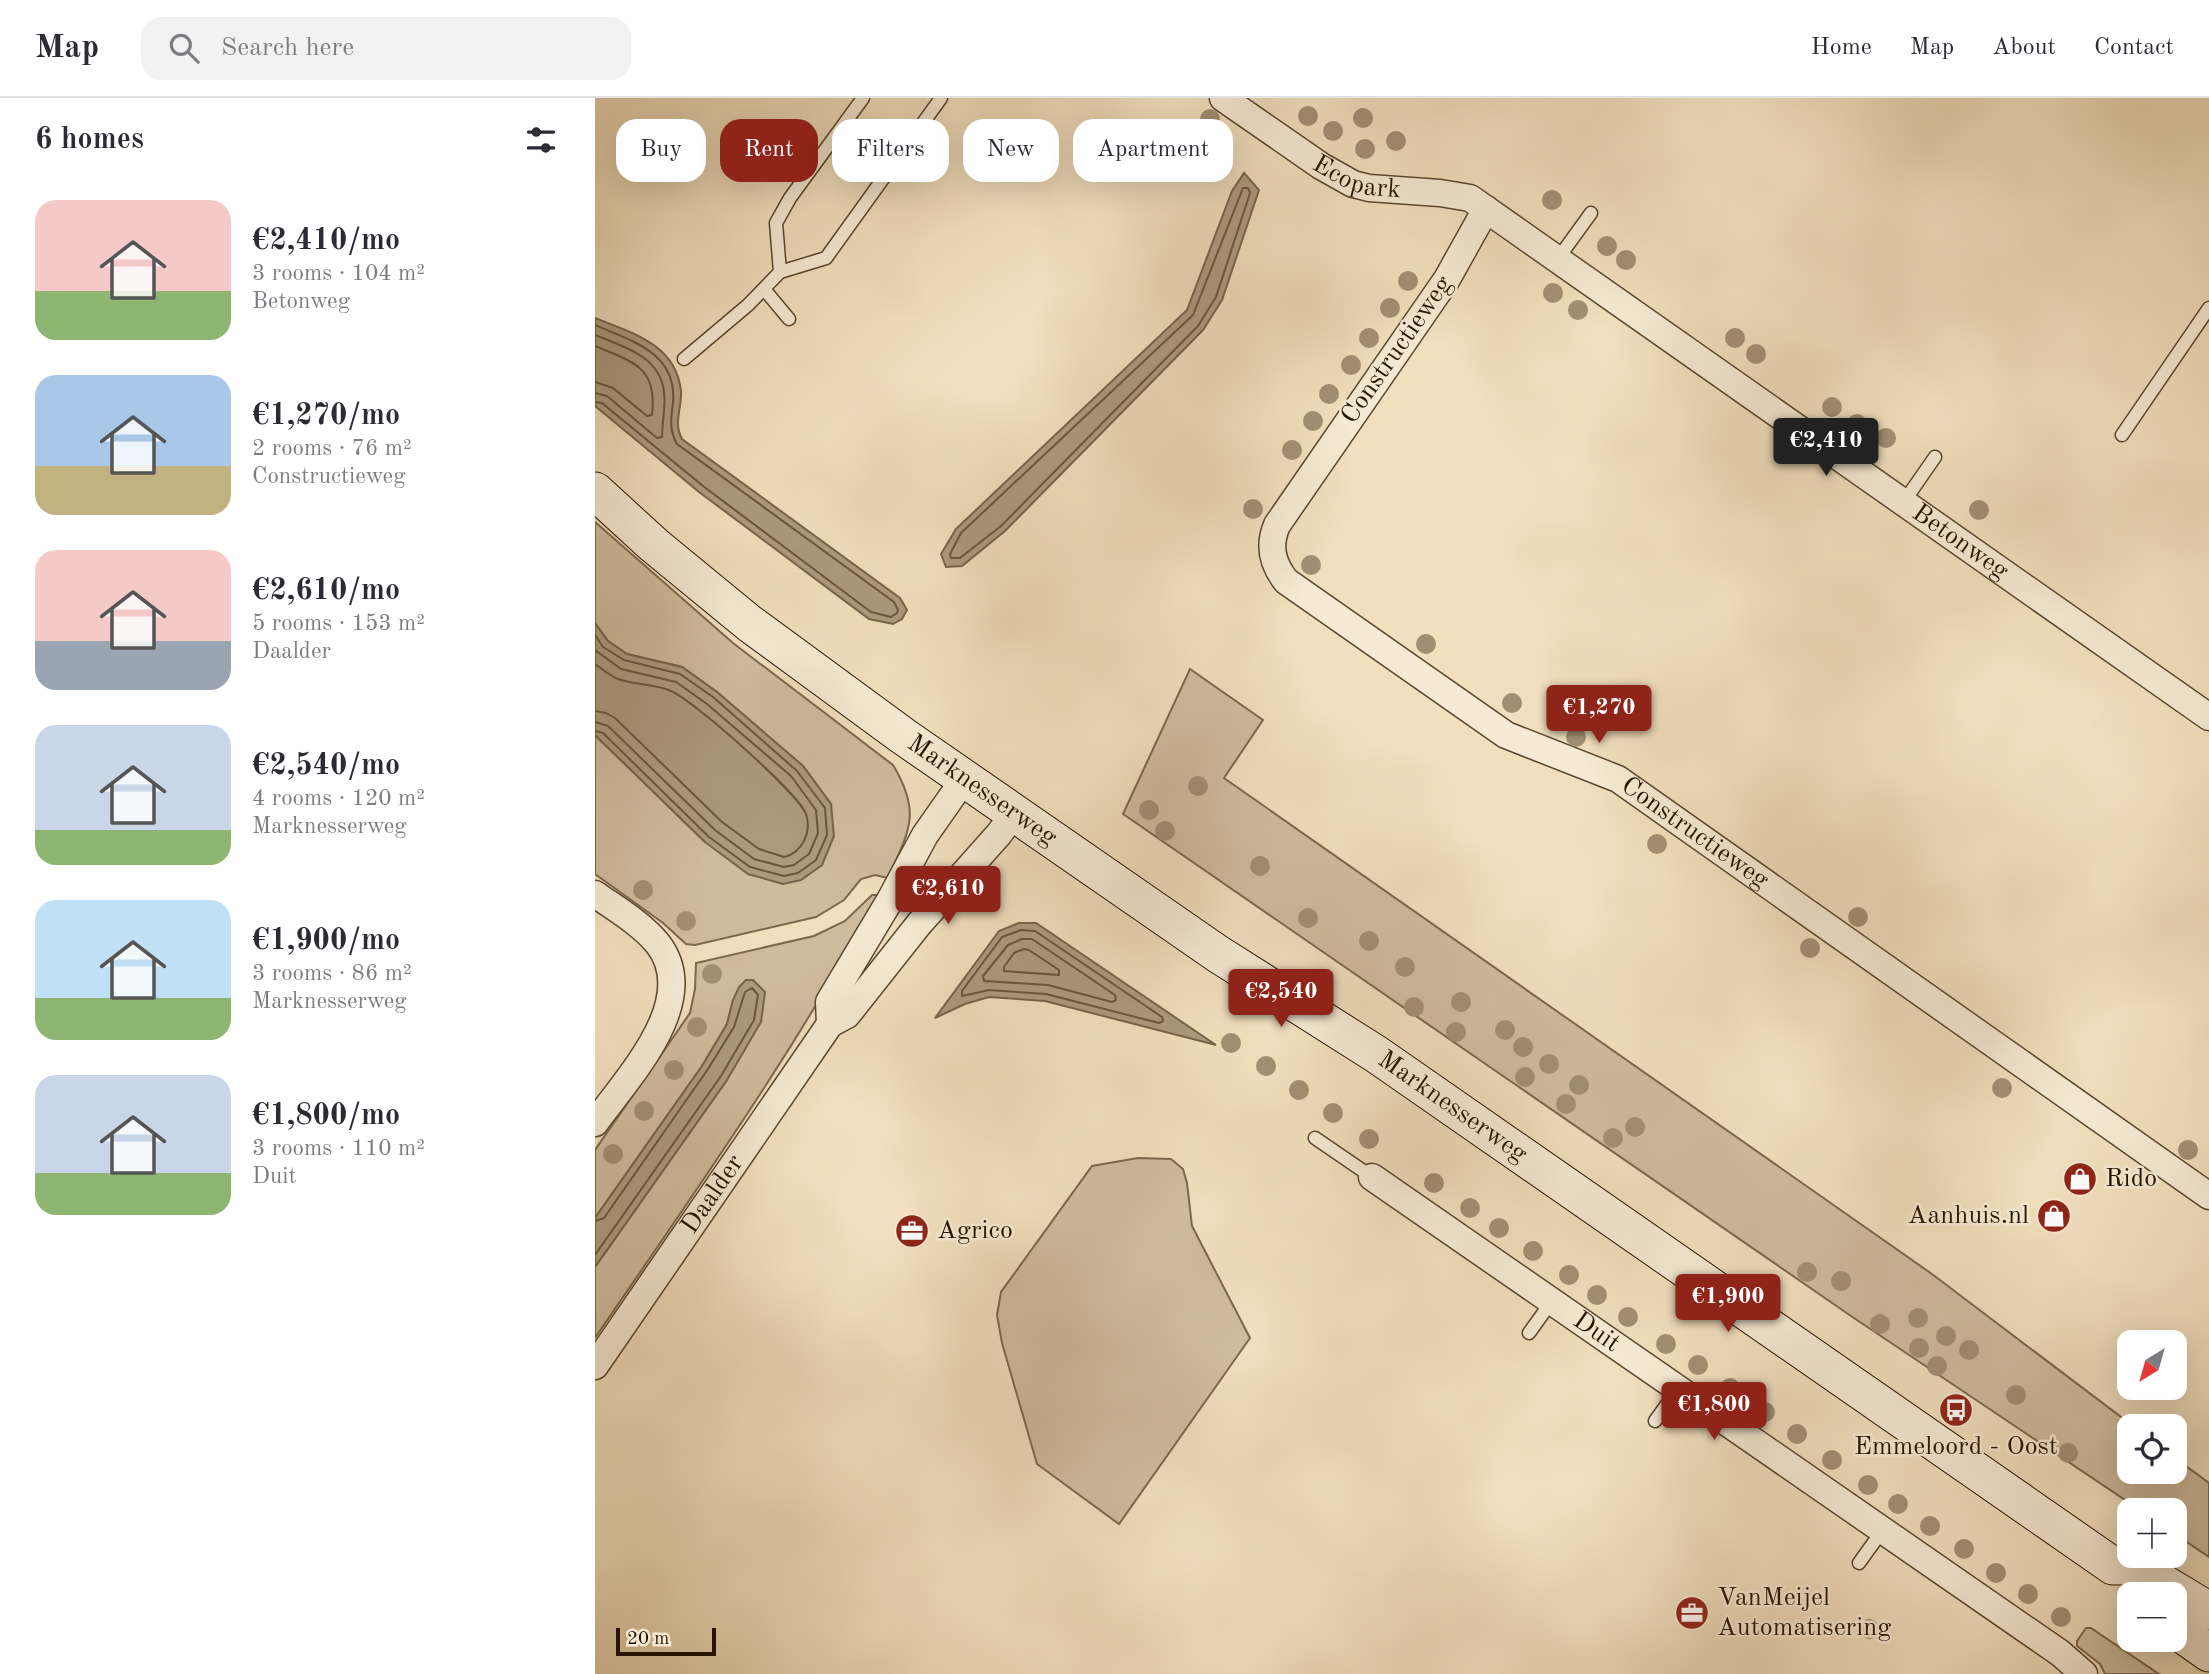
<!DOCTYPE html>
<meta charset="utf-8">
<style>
:root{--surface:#fff;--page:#f2f2f3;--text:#2b2b33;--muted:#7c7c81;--line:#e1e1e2;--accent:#8f2418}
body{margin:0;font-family:"Old Standard TT",serif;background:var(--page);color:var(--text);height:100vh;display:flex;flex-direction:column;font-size:26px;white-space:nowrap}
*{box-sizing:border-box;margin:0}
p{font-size:23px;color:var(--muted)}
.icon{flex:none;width:38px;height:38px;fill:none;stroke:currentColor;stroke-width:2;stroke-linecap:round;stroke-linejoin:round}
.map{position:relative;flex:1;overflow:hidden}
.drawer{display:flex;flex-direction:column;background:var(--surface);width:595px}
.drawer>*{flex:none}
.banner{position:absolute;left:21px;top:21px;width:665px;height:63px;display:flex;gap:14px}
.needle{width:46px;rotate:217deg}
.fabs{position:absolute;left:1522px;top:1232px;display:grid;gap:14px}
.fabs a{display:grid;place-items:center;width:70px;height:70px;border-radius:14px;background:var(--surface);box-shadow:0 7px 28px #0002;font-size:35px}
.scale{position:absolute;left:21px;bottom:18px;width:100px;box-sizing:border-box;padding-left:7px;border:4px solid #271300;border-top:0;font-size:19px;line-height:24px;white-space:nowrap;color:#271300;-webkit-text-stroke:5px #f6ead4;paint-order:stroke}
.price{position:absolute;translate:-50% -60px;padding:0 16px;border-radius:7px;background:var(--accent);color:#fff;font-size:23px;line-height:46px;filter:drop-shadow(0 2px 4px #0008)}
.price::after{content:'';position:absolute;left:50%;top:42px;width:21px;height:16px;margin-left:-10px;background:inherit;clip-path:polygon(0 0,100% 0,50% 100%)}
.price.selected{background:#222;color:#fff}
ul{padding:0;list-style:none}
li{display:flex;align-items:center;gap:21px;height:175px;padding:0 35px}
li span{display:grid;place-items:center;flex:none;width:196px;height:140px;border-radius:21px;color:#555}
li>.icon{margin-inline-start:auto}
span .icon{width:84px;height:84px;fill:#fffc;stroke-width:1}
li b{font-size:30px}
h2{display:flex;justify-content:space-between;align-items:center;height:84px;padding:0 35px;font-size:30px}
.tag{padding:0 24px;border-radius:21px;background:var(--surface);box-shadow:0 7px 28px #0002;font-size:24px;line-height:63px}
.tag.selected{background:var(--accent);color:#fff}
header{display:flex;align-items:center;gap:42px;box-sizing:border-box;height:98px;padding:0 35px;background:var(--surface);border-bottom:2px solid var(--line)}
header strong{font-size:33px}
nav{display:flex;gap:38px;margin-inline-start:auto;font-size:24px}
.search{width:490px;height:63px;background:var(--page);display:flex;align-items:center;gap:18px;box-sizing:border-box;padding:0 24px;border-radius:21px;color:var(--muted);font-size:26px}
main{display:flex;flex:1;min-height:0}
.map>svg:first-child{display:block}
</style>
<header>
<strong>Map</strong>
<div class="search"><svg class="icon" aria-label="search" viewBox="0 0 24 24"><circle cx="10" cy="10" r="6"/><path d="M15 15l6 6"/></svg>Search here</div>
<nav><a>Home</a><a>Map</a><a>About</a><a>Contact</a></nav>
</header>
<main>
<section class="drawer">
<h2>6 homes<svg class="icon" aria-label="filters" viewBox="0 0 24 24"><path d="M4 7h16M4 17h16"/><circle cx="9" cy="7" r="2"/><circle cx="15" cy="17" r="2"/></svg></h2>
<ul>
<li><span style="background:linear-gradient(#f6c9c9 65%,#8fb573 0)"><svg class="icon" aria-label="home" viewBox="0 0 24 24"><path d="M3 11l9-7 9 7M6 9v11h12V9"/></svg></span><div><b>€2,410/mo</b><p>3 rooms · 104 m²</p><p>Betonweg</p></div></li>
<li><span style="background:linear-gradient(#a9c7e8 65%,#c2b280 0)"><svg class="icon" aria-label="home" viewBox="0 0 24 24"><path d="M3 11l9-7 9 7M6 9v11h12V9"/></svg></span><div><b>€1,270/mo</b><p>2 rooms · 76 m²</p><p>Constructieweg</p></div></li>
<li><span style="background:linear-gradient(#f6c9c9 65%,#9aa5b1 0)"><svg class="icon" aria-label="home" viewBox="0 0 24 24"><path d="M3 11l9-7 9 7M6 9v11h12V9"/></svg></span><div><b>€2,610/mo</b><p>5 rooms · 153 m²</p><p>Daalder</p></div></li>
<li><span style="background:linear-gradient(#c9d6e8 75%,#8fb573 0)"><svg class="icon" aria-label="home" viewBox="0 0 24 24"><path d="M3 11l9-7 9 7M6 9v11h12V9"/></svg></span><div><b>€2,540/mo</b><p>4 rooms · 120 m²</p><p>Marknesserweg</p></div></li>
<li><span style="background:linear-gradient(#bfe0f5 70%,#8fb573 0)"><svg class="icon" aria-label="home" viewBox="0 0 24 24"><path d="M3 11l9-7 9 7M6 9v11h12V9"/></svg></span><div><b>€1,900/mo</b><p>3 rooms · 86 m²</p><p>Marknesserweg</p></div></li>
<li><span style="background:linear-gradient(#c9d6e8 70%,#8fb573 0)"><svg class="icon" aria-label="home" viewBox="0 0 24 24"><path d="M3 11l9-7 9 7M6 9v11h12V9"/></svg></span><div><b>€1,800/mo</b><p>3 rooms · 110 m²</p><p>Duit</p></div></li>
</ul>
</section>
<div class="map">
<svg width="1614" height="1576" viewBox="0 0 1614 1576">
<rect width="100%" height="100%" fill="#f1dfbd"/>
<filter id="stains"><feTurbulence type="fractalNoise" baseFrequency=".00286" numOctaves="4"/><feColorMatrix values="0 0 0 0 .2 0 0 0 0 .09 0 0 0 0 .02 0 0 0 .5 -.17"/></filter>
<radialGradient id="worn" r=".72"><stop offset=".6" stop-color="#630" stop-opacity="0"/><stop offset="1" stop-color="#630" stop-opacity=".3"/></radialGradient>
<path fill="#cfbc9d" stroke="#7b684e" stroke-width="2" d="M0,424L138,545L298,667C327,715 314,733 293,780L280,777L266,781L249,802L221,819L100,847L91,846L68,825L0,776V637L110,744L236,706L208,668L122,594L87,569L32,556L13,543L0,525Z
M595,571L668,622L629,680L1337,1176L1538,1328H1535V1374H1580V1360L1614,1385V1459L1580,1436V1412H1545L1256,1218L528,716Z
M277,797H284C201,952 99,1095 0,1240V1169L132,982L138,902L132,926L107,968L0,1120V1052L95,915L100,891L101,865L219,838L250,823Z
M543,1060L576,1061L588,1071L592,1085L597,1128L655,1240L524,1426L442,1366L407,1245L402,1217L406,1194L497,1068Z
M1491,1530H1496L1564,1576H1510L1505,1566L1482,1548V1543Z"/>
<path fill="#ac9a7d" stroke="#77644b" stroke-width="2" d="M649,75L664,92L627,202L608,232L410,433L367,468L351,469L346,456L361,431L592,212L637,93Z
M0,220C37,235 81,246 86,293C87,311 78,324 87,341L305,500L312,512L307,521L298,526L274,521L104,394L0,308Z
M0,525L13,543L32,556L87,569L122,594L208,668L236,706L239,738L227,767L206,782L188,786L153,776L110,744L0,637Z
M424,825H441L621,947L450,903L394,899L370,906L340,920L404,833Z
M151,882H158L170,894L166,924L132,982L0,1169V1120L107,968L132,926L138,902L144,889Z"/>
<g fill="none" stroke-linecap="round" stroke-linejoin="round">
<path stroke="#6a563e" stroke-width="2" d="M648,90H653L655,95L621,199L603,228L406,428L365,460H356L355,456L366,435L598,217Z
M0,227C37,243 82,255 78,304C76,321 74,332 82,346L299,504L303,512L302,515L296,519L276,514L108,388L7,305L0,304
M0,237C29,249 65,258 69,294C71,308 67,325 67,339L62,340L12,298L0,295
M0,248C38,264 63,269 57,317L52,318L18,290L0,284
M0,537L8,549L29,562L85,576L118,599L202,673L230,710L232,737L221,762L203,775L189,778L155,769L114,739L8,635L0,633
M0,552L26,571L81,584L112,606L196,678L221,712L223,735L214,756L199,767L189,769L159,761L120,732L13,628L0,624
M0,566C7,571 15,578 23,581C40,587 59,586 76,593C98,602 203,695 211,716C217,734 207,755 189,759L164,751L127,724L20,620L11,615L0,613
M426,832L440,833L567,919L568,923L564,925L451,896L394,892L367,898V893L407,839Z
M427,841H437L520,897L521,902L517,904L453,887L389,883L388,878L413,847Z
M429,851L434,852L464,872V877L409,873V869L419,855Z
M0,1123L9,1120L113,971L139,929L150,894L157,890L163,897L159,922L126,978L0,1157"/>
<g stroke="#5a462f" stroke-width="15">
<path id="service" d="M268,0L195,100L181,125L185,174L231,160L346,0
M962,162L996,115
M169,191L194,221
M89,261L153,207L185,174
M1527,337L1614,210
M1308,405L1340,359
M720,1040L777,1079
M934,1235L957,1203
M1060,1323L1083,1291
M1264,1465L1287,1433"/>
</g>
<g stroke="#5a462f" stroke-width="29">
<g id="minor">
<path id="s1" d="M628,0L726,68L758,86L774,90L845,95L875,100L1614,619"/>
<path id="s2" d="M891,111L852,181L682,427C673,448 677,465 691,483L911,637L1023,681L1614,1098"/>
<path d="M0,796C21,811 47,826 63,846C107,903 32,980 0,1025"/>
<path d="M235,926L234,904L295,802L330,737L370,680"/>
<path id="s3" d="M777,1079L1465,1555L1489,1576"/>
<path id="s4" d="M0,1268L235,926L252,917L324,826L404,736L420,714"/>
</g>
</g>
<g stroke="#271300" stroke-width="39">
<g id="secondary">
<path id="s5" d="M0,393L59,447L154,525L308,638L623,856L781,956L1518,1468H1540L1614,1513"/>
<path d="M1580,1531L1614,1555"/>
</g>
</g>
<use href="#service" stroke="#f6ead4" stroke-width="12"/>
<use href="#minor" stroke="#f6ead4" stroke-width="26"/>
<use href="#secondary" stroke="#f6ead4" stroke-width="37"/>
</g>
<g fill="#a28f73">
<circle cx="713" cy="18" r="10"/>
<circle cx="768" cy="20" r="10"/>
<circle cx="615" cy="21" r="10"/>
<circle cx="738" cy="33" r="10"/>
<circle cx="801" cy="43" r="10"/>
<circle cx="770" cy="51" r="10"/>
<circle cx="957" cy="102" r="10"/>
<circle cx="1012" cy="148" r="10"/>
<circle cx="1031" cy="162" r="10"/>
<circle cx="813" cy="183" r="10"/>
<circle cx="958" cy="195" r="10"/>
<circle cx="795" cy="210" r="10"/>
<circle cx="983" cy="212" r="10"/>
<circle cx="774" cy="240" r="10"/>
<circle cx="1140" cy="240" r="10"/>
<circle cx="1161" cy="256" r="10"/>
<circle cx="756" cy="267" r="10"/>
<circle cx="734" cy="296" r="10"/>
<circle cx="1237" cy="309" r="10"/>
<circle cx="718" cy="323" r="10"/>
<circle cx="1262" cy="326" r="10"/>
<circle cx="1291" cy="340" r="10"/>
<circle cx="697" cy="352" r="10"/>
<circle cx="658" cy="411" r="10"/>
<circle cx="1384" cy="412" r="10"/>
<circle cx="716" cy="467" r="10"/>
<circle cx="831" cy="546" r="10"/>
<circle cx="917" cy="605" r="10"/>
<circle cx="981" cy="639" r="10"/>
<circle cx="603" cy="688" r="10"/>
<circle cx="554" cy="712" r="10"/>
<circle cx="570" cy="733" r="10"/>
<circle cx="1062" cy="746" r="10"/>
<circle cx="665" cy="768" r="10"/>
<circle cx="48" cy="792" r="10"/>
<circle cx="1263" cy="819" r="10"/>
<circle cx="713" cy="820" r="10"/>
<circle cx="91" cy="823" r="10"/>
<circle cx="774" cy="843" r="10"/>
<circle cx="1215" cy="850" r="10"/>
<circle cx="810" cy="869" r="10"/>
<circle cx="117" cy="876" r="10"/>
<circle cx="866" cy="904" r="10"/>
<circle cx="819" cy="909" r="10"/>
<circle cx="102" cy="929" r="10"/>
<circle cx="910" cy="932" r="10"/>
<circle cx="861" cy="934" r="10"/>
<circle cx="636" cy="945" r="10"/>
<circle cx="928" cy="949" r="10"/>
<circle cx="954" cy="966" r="10"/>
<circle cx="671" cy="968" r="10"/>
<circle cx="79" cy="972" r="10"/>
<circle cx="930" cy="979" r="10"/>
<circle cx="984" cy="987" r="10"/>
<circle cx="1407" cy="990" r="10"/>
<circle cx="704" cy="992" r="10"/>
<circle cx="971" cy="1006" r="10"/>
<circle cx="49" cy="1013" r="10"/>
<circle cx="738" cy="1015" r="10"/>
<circle cx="1040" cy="1029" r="10"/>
<circle cx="1018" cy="1040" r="10"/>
<circle cx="774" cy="1041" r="10"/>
<circle cx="1593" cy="1052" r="10"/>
<circle cx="18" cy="1056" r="10"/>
<circle cx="839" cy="1085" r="10"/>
<circle cx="875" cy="1110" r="10"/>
<circle cx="904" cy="1130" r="10"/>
<circle cx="938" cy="1153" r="10"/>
<circle cx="1212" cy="1174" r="10"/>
<circle cx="974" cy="1177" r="10"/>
<circle cx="1246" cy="1183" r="10"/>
<circle cx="1002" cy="1197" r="10"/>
<circle cx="1033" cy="1219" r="10"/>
<circle cx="1323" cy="1220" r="10"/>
<circle cx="1285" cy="1226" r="10"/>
<circle cx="1351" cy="1238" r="10"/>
<circle cx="1071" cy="1246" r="10"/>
<circle cx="1324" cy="1250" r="10"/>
<circle cx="1374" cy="1252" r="10"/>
<circle cx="1103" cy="1267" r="10"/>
<circle cx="1342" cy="1268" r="10"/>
<circle cx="1135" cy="1290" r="10"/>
<circle cx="1421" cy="1297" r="10"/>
<circle cx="1170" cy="1314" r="10"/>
<circle cx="1202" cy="1336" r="10"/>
<circle cx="1473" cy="1355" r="10"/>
<circle cx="1237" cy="1362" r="10"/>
<circle cx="1273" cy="1387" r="10"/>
<circle cx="1303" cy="1406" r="10"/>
<circle cx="1335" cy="1428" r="10"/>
<circle cx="1369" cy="1451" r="10"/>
<circle cx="1401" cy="1475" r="10"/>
<circle cx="1433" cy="1496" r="10"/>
<circle cx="1466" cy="1519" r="10"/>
<circle cx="1274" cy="1531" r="10"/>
</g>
<defs>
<g id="shop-disc" transform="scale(1.75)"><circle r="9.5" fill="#8f2418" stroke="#f6ead4"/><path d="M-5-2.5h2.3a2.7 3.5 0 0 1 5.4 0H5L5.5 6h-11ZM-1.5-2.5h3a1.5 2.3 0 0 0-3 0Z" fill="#fff"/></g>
<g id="office-disc" transform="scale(1.75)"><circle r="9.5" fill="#8f2418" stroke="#f6ead4"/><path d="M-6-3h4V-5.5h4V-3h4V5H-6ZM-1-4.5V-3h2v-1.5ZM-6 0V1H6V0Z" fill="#fff"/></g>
<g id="bus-disc" transform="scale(1.75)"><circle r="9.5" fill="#8f2418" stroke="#f6ead4"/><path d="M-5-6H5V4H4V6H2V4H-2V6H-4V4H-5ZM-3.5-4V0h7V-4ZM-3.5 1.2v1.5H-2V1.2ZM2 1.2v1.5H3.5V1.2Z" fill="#fff"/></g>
</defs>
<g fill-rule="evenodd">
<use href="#shop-disc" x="1485" y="1081"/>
<use href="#shop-disc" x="1459" y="1118"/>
<use href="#office-disc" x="317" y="1133"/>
<use href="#bus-disc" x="1361" y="1312"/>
<use href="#office-disc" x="1097" y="1515"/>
</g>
<g text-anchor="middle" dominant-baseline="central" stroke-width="5" stroke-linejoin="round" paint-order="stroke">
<g font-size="26" fill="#271300" stroke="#f6ead4">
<text stroke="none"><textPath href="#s1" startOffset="158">Ecopark</textPath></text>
<text transform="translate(802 252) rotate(-55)">Constructieweg</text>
<text stroke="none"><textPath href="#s1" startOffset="873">Betonweg</textPath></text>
<text stroke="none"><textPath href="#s5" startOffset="490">Marknesserweg</textPath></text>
<text stroke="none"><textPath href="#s2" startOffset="922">Constructieweg</textPath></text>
<text stroke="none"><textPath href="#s5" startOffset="1057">Marknesserweg</textPath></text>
<text stroke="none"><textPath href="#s4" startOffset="208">Daalder</textPath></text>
<text stroke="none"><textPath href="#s3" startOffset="273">Duit</textPath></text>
</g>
<g font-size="26" fill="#271300" stroke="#f6ead4" text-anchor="start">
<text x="1510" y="1081">Rido</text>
<text x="1434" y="1118" text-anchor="end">Aanhuis.nl</text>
<text x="342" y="1133">Agrico</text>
<text x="1361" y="1349" text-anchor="middle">Emmeloord - Oost</text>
<text x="1122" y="1500">VanMeijel<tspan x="1122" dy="30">Automatisering</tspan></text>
</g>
</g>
<rect width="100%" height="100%" filter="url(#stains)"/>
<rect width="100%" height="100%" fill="url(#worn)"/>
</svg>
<div class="fabs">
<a><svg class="needle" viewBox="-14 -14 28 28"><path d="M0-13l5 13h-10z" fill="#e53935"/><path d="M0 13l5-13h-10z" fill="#7c7c81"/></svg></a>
<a><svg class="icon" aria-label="locate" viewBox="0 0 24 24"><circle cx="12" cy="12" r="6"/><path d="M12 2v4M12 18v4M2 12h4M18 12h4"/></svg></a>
<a>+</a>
<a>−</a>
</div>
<div class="scale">20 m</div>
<b class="price selected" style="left:1231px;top:380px">€2,410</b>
<b class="price" style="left:1004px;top:647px">€1,270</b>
<b class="price" style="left:353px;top:828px">€2,610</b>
<b class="price" style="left:686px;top:931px">€2,540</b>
<b class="price" style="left:1133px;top:1236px">€1,900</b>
<b class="price" style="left:1119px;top:1344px">€1,800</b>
<div class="banner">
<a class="tag">Buy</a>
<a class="tag selected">Rent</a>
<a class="tag">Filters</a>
<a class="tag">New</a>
<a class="tag">Apartment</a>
</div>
</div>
</main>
